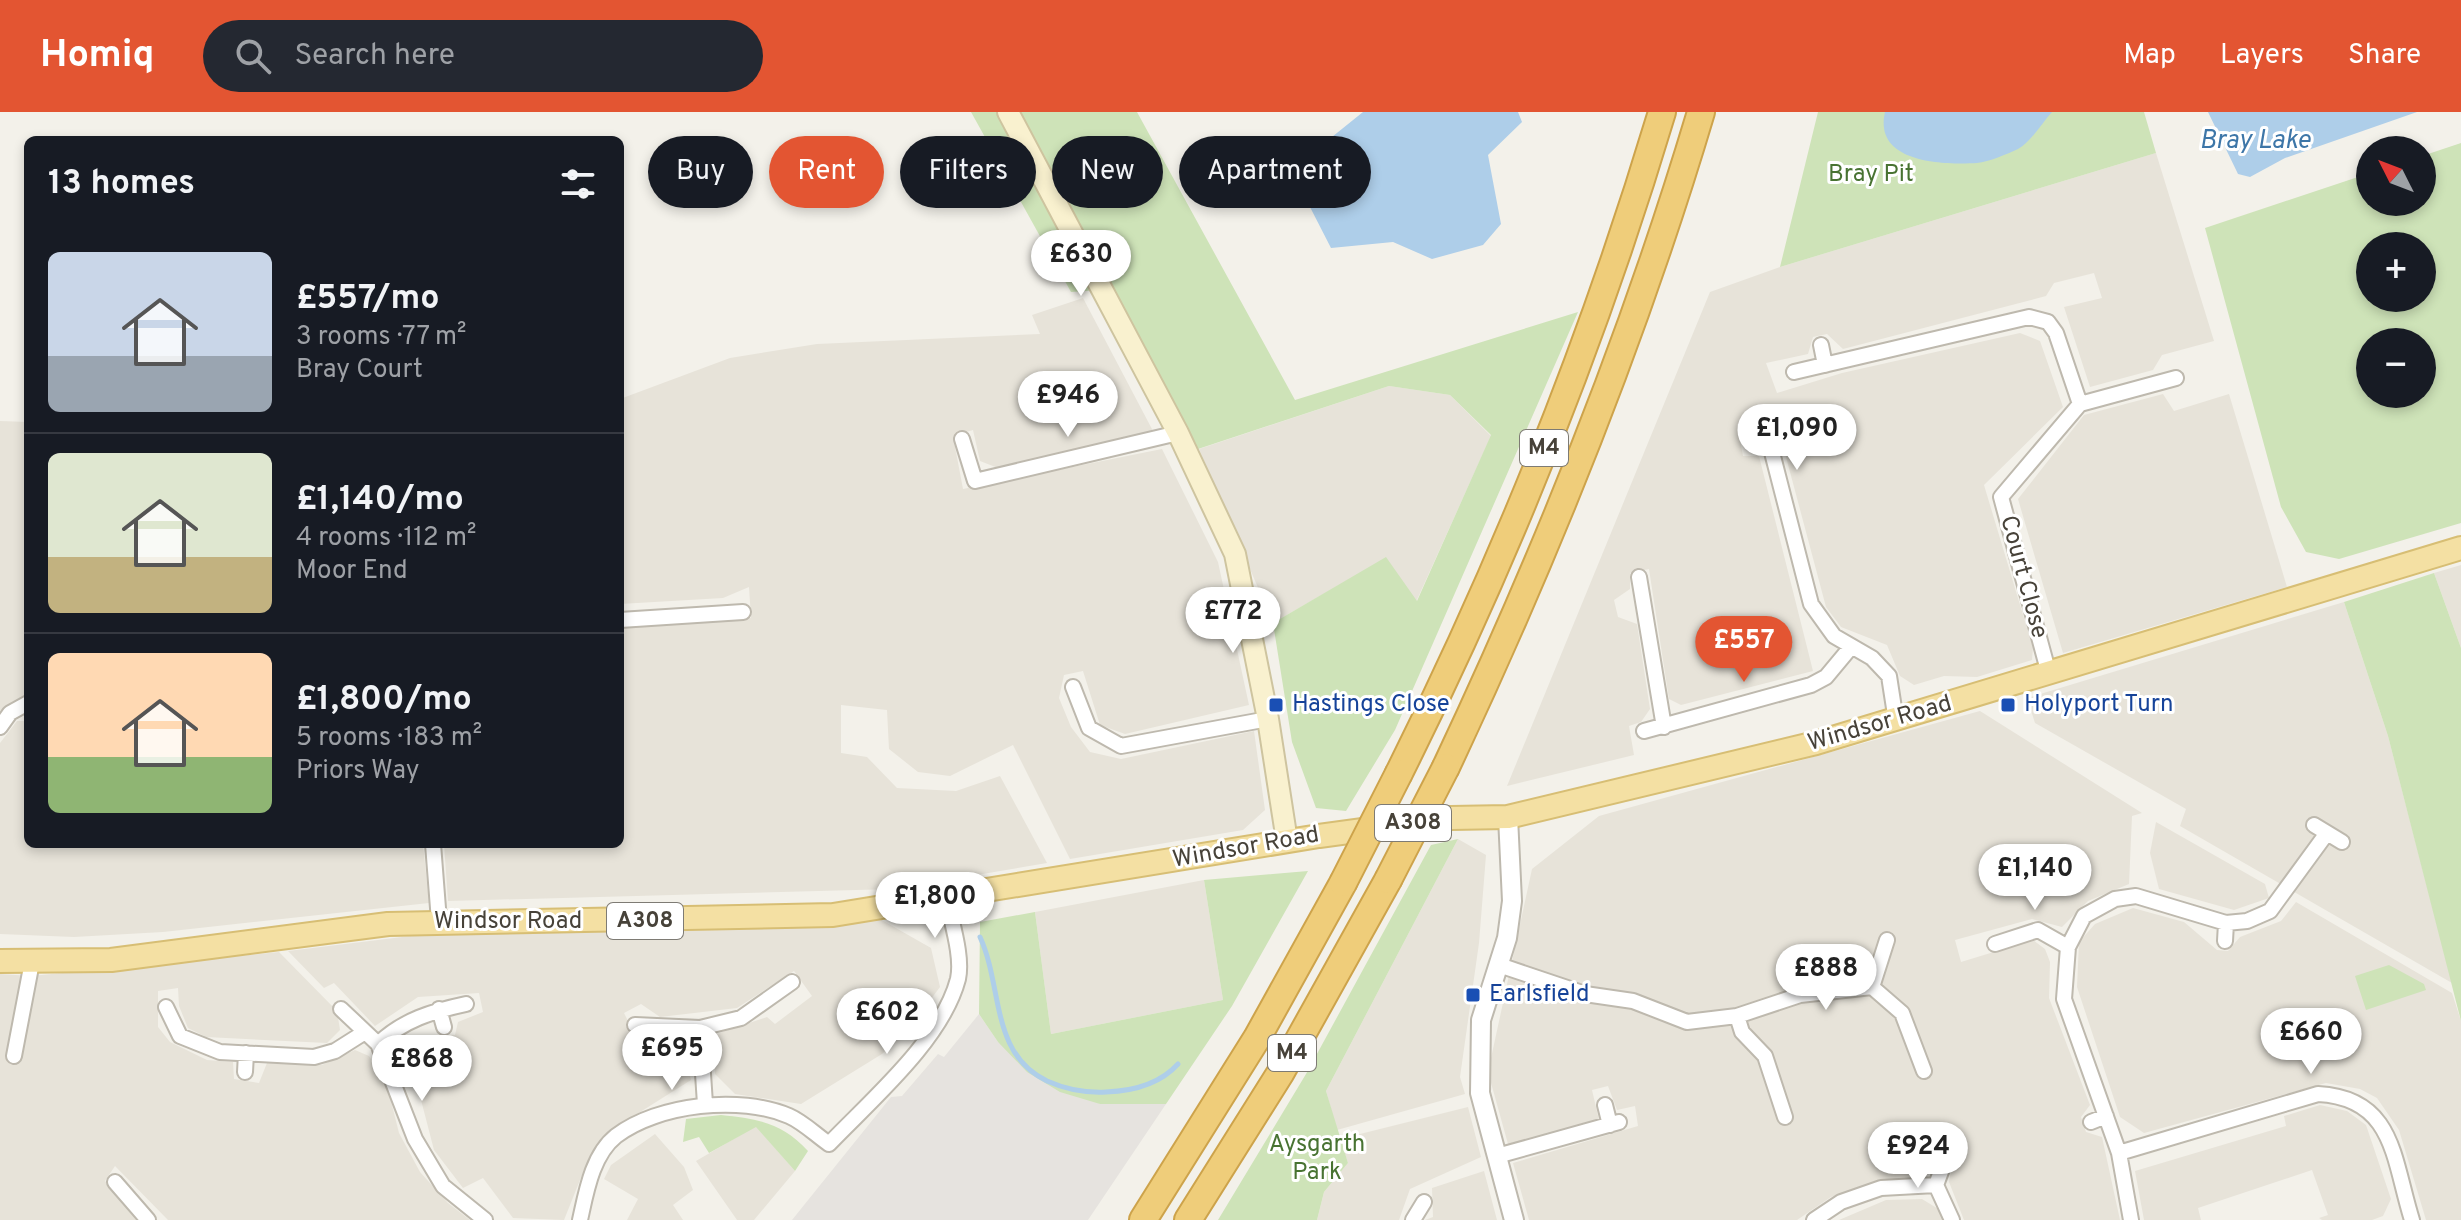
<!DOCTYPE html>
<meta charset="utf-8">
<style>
:root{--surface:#171b24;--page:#242831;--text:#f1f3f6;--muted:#9ea1a6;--line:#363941;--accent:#e35532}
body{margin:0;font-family:Overpass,sans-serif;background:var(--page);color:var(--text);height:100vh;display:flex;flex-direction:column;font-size:30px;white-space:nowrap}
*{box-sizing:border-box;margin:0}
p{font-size:26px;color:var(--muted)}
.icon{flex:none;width:44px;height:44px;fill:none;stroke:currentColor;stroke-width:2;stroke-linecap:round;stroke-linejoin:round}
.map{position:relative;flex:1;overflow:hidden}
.panel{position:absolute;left:24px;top:24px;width:600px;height:712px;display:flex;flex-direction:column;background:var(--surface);border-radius:12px;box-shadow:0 4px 12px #0003}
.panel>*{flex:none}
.hud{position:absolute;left:648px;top:24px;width:760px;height:72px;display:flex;gap:16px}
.needle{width:52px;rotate:312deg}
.buttons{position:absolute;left:2356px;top:24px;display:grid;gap:16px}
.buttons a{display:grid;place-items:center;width:80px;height:80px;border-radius:50%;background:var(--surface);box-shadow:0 4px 12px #0003;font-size:40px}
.price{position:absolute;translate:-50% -68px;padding:0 18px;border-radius:28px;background:#fff;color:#222;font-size:26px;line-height:52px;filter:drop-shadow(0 2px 4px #0008)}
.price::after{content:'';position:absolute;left:50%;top:48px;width:24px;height:18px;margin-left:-12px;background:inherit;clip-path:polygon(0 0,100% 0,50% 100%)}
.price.active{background:var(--accent);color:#fff}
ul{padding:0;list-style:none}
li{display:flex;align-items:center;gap:24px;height:200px;padding:0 24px}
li+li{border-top:2px solid var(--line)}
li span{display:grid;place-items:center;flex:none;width:224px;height:160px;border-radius:12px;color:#555}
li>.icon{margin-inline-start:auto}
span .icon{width:96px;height:96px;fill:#fffc;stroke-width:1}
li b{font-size:34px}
h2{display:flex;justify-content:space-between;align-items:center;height:96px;padding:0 24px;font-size:34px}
.tag{padding:0 28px;border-radius:36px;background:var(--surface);box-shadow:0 4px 12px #0003;font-size:28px;line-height:72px}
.tag.active{background:var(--accent);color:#fff}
header{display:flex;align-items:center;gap:48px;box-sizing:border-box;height:112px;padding:0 40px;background:var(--accent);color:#fff}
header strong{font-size:38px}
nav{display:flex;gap:44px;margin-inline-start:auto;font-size:28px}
.search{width:560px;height:72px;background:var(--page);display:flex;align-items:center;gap:20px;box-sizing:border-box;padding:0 28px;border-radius:44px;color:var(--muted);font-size:30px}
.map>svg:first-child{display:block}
</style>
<header>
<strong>Homiq</strong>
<div class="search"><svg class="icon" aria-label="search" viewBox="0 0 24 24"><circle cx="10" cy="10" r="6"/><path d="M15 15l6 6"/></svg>Search here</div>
<nav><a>Map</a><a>Layers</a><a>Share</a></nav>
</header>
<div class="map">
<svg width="2461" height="1108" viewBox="0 0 2461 1108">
<rect width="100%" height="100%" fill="#f3f1ea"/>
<path fill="#e7e3d9" d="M2156,41L2214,229L2162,243L2153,258L2090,275L2064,195L2102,186L2094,161L2054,171L2046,184L1843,237L1827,222L1813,225L1808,242L1766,251L1777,281L1842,261L2020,221L2040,229L2063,295L1984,373L2033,536L2032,548L1977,565L1944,564L1914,573L1900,564L1887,533L1841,515L1826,495L1782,330L1789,318L1782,299L1737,312L1743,344H1759L1813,559L1681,593L1669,587L1649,457L1630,461V477L1614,488L1618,505L1637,512L1650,597L1641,610L1629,614L1634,643L1507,674L1710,180L1780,155Z
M1083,186L1153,319L998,356L980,349L973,318L953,324L963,377L1162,337L1218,450L1249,593L1125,622L1100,613L1083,559L1064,563L1059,586L1071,615L1090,640L1121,647L1254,619L1265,698L1243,718L1070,747L1013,633L950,664L918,660L889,637L887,598L841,593V641L867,645L897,676L956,679L1000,664L1047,751L894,777L448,789L444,732H620V514L751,506L749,475L723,486L620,492V287L730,246L817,232L1040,222L1032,203Z
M1389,274L1450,283L1491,324L1416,490L1386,446L1273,511L1199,337Z
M2163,282L2174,299L2229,282L2287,475L2063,541L2018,387L2084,303Z
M0,309L28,310V581L0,599Z
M2461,453V536L2434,461Z
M2344,490L2388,624L2452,871L2180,714L2186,697L2035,611L2027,586Z
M1980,599L2142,701L2132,704L2129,772L2088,789L2062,815L2032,807L1955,828L1961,850L2033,828L2045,837L2050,850L2049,886L2090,993L2081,1005L2086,1020L2102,1025L2120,1108H1964L1949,1070L1955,1036L1931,1042L1928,1059L1913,1066L1881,1068L1831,1085L1797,1108H1529L1513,1051L1638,1014L1635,994L1617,998L1608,974L1592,978L1599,1008L1508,1032L1488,960L1532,757L1599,704Z
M17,609H28V732H423L429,791L163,820L74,825L0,822V631Z
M2156,710L2265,772L2269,786L2234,798L2159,777L2150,741Z
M1458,727L1486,743L1479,831L1460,965L1465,982L1337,1018L1326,979Z
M1204,768L1223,888L1051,922L1035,800Z
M2296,790L2452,881L2461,909V1108H2426L2399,1018L2377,986L2360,977L2326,971L2144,1021L2120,1005L2077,875L2079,830L2095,812L2133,796L2184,810L2217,838L2228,839L2240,825L2281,809Z
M880,807L931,836L940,875L910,915L882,942L801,992L735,982L715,962L713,923L767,905L775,912L812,884L794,859L737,896L660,905L641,892L624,901L634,921L683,934L691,968L610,1019L586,1053L564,1108L513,1106L483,1066L463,1076L434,1038L406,930L455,923L458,910L483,900L479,881L418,885L375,914L334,871L324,876L288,839L435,821Z
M279,840L337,899L340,918L327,931L206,925L188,916L179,894L178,876L158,879V915L170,930L207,948L233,950L234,967L259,971L267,951L322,953L355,938L369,944L386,969L399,1021L420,1060L448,1091L470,1108H168L115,1054L105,1069L138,1108H0V862L31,864Z
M2320,993L2347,999L2366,1013L2391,1087L2383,1104L2372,1108H2322L2319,1106L2328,1103L2312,1058L2198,1096L2201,1108H2144L2135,1059L2286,1014L2284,1004Z
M1468,995L1481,1045L1410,1077L1399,1108H1317L1324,1080L1348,1051L1340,1027Z
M756,1014L795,1059L754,1108H737L696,1049Z
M655,1022L684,1055L693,1078L673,1093L683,1108H627L638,1087L604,1067L611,1053Z
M1484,1059L1497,1108H1425L1433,1105L1432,1076Z
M1922,1087L1940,1098L1943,1108H1839L1886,1088Z"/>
<path fill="#e6e3df" d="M979,902L998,930L1100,992H1166L1088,1108H792L891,985L902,984L938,942L944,945Z"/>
<path fill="#cee3b8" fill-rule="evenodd" d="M971,0H1137L1295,288L1578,200L1395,618L1346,699L1316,696L1292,630L1273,511L1386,445L1417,489L1491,323L1450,283L1389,274L1198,337L1114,177L1071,180Z
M1818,0H2144L2156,41L1780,155Z
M2461,31V411L2339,447L2306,440L2281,395L2205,116L2370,61V90H2422V44ZM2370,134H2422V186H2370ZM2422,230V282H2370V230Z
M2434,461L2461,536V909L2388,624L2344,490Z
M1458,727L1326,979L1348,1051L1324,1080L1317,1108H1218L1306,962L1431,733Z
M1308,759L1232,894L1166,992H1100L1060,980L1027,960L998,930L979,902L980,810L1035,800L1051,922L1223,888L1204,768Z
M2389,853L2424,872L2426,878L2366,898L2355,864Z
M721,1003C757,1007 782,1010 808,1039L795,1059L756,1015L709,1041L699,1025L683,1030L686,1007Z"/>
<path fill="#aecee9" d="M1363,0H1518L1522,10L1488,43L1501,112L1483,133L1432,147L1393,130L1331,136L1291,58Z
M1885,0H2052C2042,11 2031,30 2018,37C2007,42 1989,50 1977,51C1943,53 1873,51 1885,0Z
M2208,0H2417L2285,46L2250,65L2238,62Z"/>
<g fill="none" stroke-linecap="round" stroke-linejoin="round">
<path stroke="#aecee9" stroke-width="5" d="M980,825C1003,875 990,942 1047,969C1065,977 1087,981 1106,980C1133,979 1160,972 1178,952"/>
<g stroke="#beb9ae" stroke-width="18">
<path id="minor" d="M1821,233L1825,253
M1794,260L2029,205L2048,210L2056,221L2080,292L2001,385L2049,562
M2080,292L2176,266
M1766,317L1811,492L1834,524L1872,546L1889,564L1896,609
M1753,321L1782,314
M962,327L975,369L1178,321
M1639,465L1664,615
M620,508L743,500
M1073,575L1089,616L1121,634L1268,607
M0,615L10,601L28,591
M1644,619L1811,573L1826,565L1851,535
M2314,713L2342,730
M433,732L439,809
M1887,828L1872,875L1902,901L1924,959
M2225,829L2226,811
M1995,832L2038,818L2068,835
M1499,853L1585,882L1633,889L1687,910L1737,904L1800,883L1872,875
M166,895L180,924L220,940L314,945L335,939L365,920
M341,897L378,932L415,1027L443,1074L485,1108
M439,897L444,915
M1737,904L1742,920L1765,944L1785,1005
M635,913L700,916L741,906L792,870
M700,916L705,992
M378,932C403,908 433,899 466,892
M14,944L32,850
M245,960L246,941
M1605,993L1610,1013
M2091,1010L2106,1004
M2119,1041L2318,982C2395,986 2393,1048 2412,1108
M1497,1044L1619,1010
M1946,1046L1936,1073L1952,1108
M115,1070L148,1108
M580,1108C586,1081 592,1043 616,1024C658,992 740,983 789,1004C803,1010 816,1023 829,1032C871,988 942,928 958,867C963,844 951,809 947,787
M1413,1108L1424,1090
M1814,1108L1841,1090L1881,1076L1936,1073
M2131,1108L2119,1041L2064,887L2068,835L2084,804L2115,787L2136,784L2226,811L2247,809L2270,799L2327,721"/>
</g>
<g stroke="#beb9ae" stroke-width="22">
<path id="tertiary" d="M1508,705L1512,789L1507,826L1481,908L1480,981L1514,1108"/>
</g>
<g stroke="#cec49f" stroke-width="24">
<path id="secondary" d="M1008,0L1178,321L1235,442L1268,607L1287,729"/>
</g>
<g stroke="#d7be74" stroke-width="26">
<path id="primary" d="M0,849L111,848L388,812L833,803L1319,724L1451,706L1508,705L1816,631L2461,436"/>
</g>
<g stroke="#cda34b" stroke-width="30">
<path id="motorway" d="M1446,655C1546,443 1634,225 1701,0
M1399,661C1505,449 1594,227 1662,0
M1143,1108L1257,926L1343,771
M1188,1108L1281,960L1388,768"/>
</g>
<use href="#minor" stroke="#fff" stroke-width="14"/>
<use href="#tertiary" stroke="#fff" stroke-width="18"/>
<use href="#secondary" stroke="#f9f1cf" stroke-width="20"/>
<use href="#primary" stroke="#f4e0a3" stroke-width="22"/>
<use href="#motorway" stroke="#efcd7a" stroke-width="26"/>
<g stroke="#cda34b" stroke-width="30" stroke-linecap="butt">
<path id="motorway-bridge" d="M1388,768L1446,655
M1343,771L1399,661"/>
</g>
<use href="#motorway-bridge" stroke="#efcd7a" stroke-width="26"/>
</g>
<g fill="#1a4fb4" stroke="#fff" stroke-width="3">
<rect x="1268" y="585" width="16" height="16" rx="4"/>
<rect x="2000" y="585" width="16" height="16" rx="4"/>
<rect x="1465" y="875" width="16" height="16" rx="4"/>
</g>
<g text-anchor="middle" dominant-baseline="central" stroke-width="6" stroke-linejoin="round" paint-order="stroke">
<g fill="#fff" stroke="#7e7b74" stroke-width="2">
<rect x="1520" y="318" width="48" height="36" rx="6"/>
<rect x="1375" y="693" width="76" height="36" rx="6"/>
<rect x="607" y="791" width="76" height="36" rx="6"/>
<rect x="1268" y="923" width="48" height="36" rx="6"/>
</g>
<g font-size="22" font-weight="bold" fill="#474239">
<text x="1544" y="336">M4</text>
<text x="1413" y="711">A308</text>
<text x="645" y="809">A308</text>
<text x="1292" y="941">M4</text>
</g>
<g font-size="24" fill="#487332" stroke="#fff">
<text x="1871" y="63">Bray Pit</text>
<text x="1317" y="1033">Aysgarth<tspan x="1317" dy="28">Park</tspan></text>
</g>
<g font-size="24" fill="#474239" stroke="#fff">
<text transform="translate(2023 465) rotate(75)">Court Close</text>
<text transform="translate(1880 612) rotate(-16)">Windsor Road</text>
<text transform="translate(1246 736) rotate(-10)">Windsor Road</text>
<text x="508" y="810">Windsor Road</text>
</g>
<g font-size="24" fill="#164399" stroke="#fff" text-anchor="start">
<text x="1292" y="593">Hastings Close</text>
<text x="2024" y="593">Holyport Turn</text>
<text x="1489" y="883">Earlsfield</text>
</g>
<g font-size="26" font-style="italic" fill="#3d76a8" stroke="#fff">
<text x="2255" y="29">Bray Lake</text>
</g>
</g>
</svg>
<div class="buttons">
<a><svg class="needle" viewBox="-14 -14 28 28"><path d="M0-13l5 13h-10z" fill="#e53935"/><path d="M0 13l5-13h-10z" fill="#9ea1a6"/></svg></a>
<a>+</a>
<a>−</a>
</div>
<b class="price" style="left:1081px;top:186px">£630</b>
<b class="price" style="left:1068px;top:327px">£946</b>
<b class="price" style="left:1797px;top:360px">£1,090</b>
<b class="price" style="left:1233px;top:543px">£772</b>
<b class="price active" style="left:1744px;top:572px">£557</b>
<b class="price" style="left:2035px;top:800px">£1,140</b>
<b class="price" style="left:935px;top:828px">£1,800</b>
<b class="price" style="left:1826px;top:900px">£888</b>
<b class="price" style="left:887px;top:944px">£602</b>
<b class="price" style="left:2311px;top:964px">£660</b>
<b class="price" style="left:672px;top:980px">£695</b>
<b class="price" style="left:422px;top:991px">£868</b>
<b class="price" style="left:1918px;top:1078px">£924</b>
<div class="hud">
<a class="tag">Buy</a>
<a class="tag active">Rent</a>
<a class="tag">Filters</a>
<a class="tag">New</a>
<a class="tag">Apartment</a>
</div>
<section class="panel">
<h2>13 homes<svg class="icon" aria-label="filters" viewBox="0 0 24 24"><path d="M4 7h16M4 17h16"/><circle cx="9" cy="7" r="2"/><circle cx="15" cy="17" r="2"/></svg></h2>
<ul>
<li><span style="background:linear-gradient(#c9d6e8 65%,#9aa5b1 0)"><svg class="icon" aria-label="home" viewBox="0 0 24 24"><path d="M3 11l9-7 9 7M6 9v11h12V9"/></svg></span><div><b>£557/mo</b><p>3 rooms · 77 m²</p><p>Bray Court</p></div></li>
<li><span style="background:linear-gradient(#dfe7d0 65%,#c2b280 0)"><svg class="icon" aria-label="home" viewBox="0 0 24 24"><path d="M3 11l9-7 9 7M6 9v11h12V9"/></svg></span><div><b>£1,140/mo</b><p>4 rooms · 112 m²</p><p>Moor End</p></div></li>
<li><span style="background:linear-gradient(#ffd9b3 65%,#8fb573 0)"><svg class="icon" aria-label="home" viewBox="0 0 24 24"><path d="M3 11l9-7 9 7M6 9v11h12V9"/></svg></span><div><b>£1,800/mo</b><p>5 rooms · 183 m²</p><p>Priors Way</p></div></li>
</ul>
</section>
</div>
